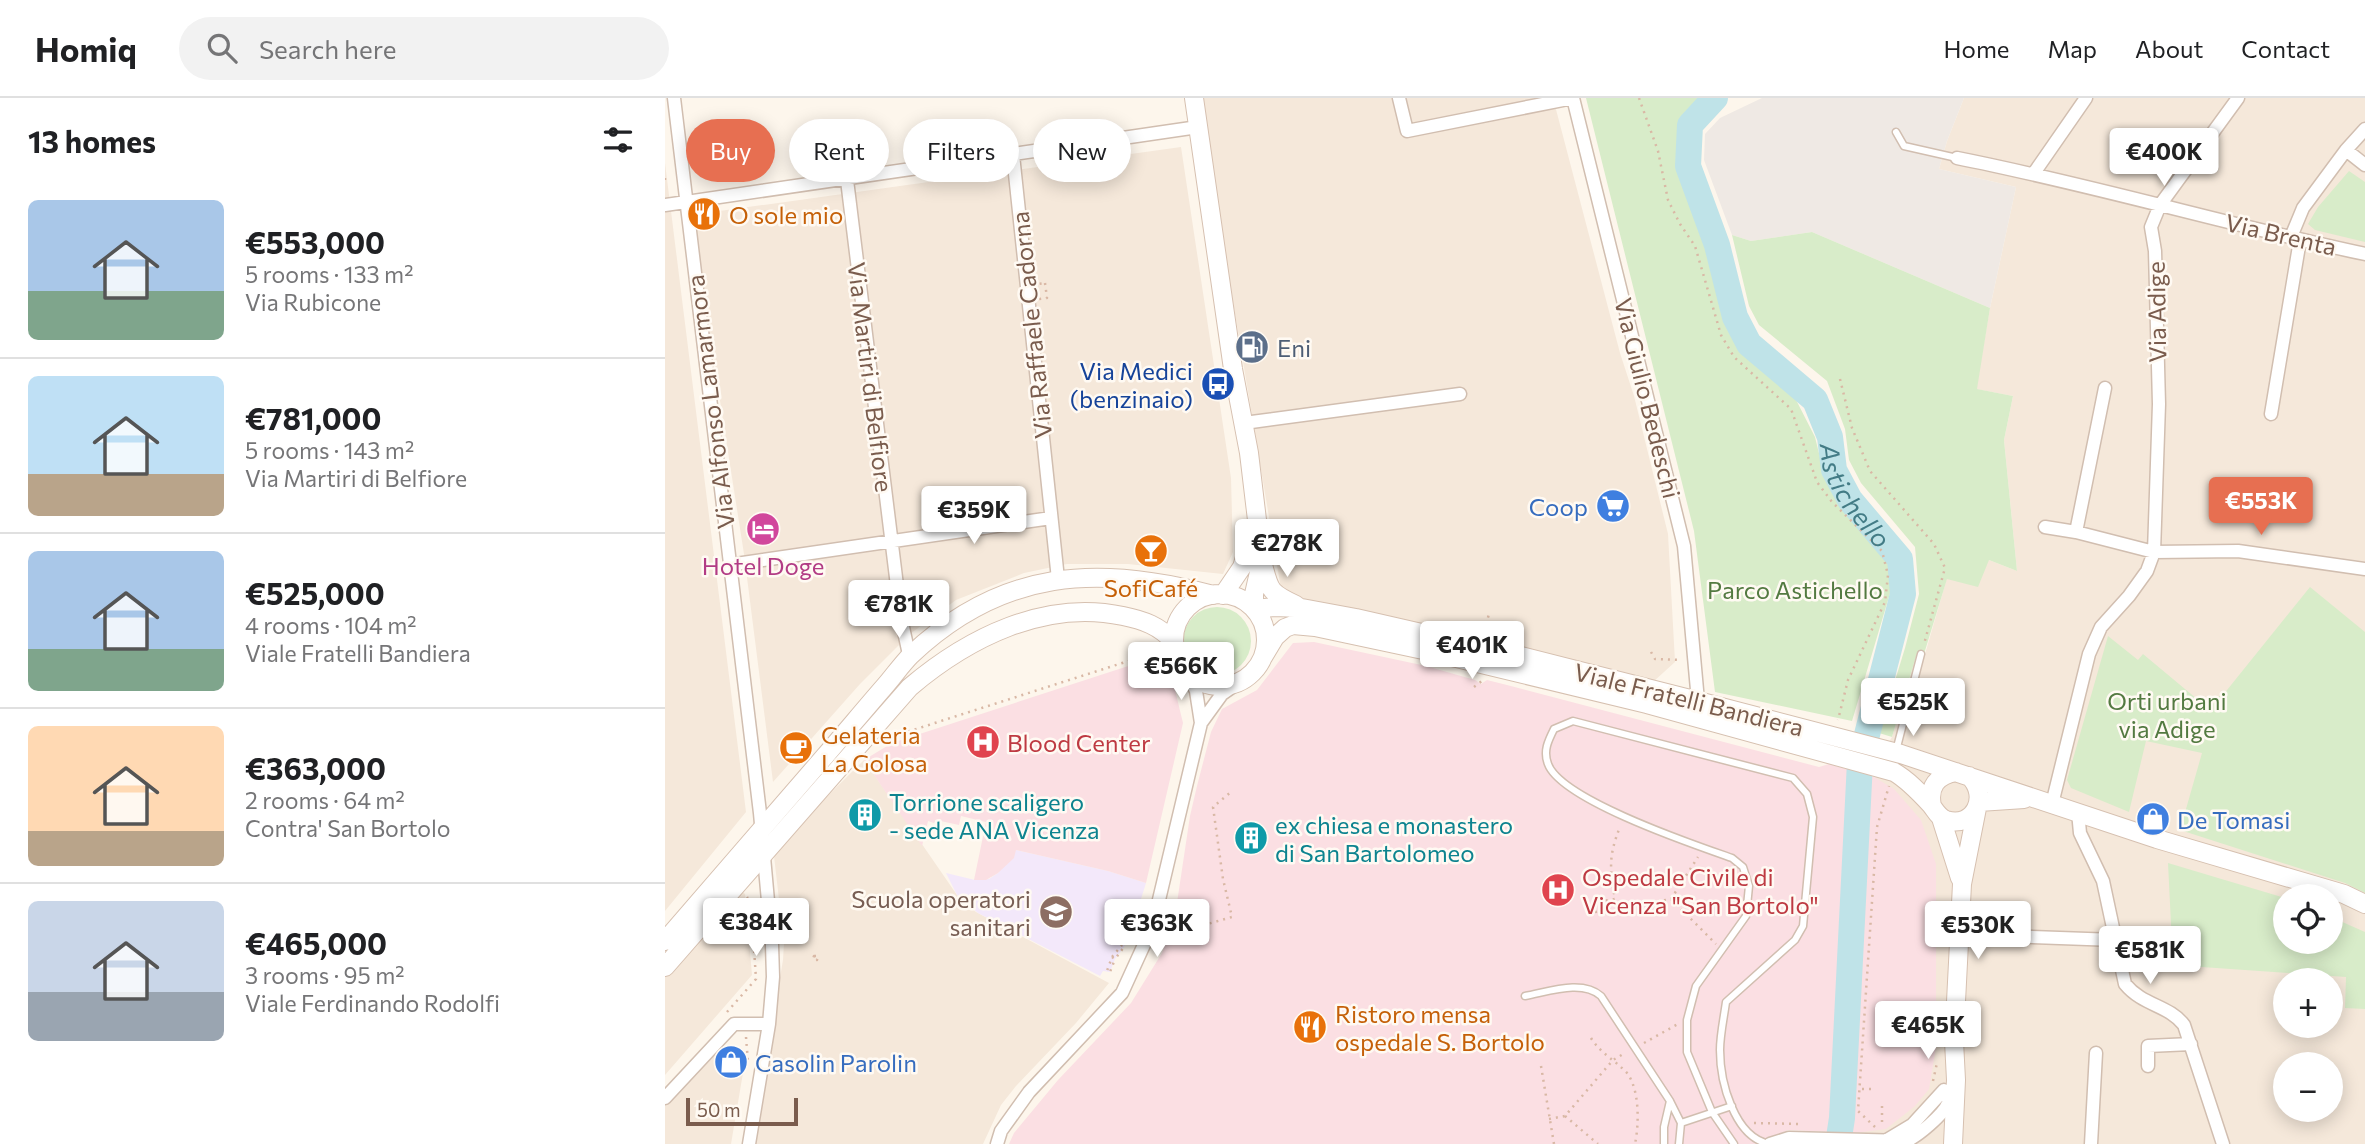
<!DOCTYPE html>
<meta charset="utf-8">
<style>
:root{--surface:#fff;--page:#f2f2f2;--text:#202124;--muted:#757577;--line:#e0e0e0;--accent:#e76f51}
body{margin:0;font-family:Commissioner,sans-serif;background:var(--page);color:var(--text);height:100vh;display:flex;flex-direction:column;font-size:26px;white-space:nowrap}
*{box-sizing:border-box;margin:0}
p{font-size:23px;color:var(--muted)}
.icon{flex:none;width:38px;height:38px;fill:none;stroke:currentColor;stroke-width:2;stroke-linecap:round;stroke-linejoin:round}
.map{position:relative;flex:1;overflow:hidden}
.side{display:flex;flex-direction:column;background:var(--surface);width:665px}
.side>*{flex:none}
.hud{position:absolute;left:21px;top:21px;width:665px;height:63px;display:flex;gap:14px}
.tools{position:absolute;left:1608px;top:786px;display:grid;gap:14px}
.tools a{display:grid;place-items:center;width:70px;height:70px;border-radius:50%;background:var(--surface);box-shadow:0 4px 18px #0003;font-size:35px}
.scale{position:absolute;left:21px;bottom:18px;width:112px;box-sizing:border-box;padding-left:7px;border:4px solid #7a5c4d;border-top:0;font-size:19px;line-height:24px;white-space:nowrap;color:#7a5c4d;-webkit-text-stroke:5px #fffaf3;paint-order:stroke}
.price{position:absolute;translate:-50% -60px;padding:0 16px;border-radius:7px;background:#fff;color:#222;font-size:23px;line-height:46px;filter:drop-shadow(0 2px 4px #0008)}
.price::after{content:'';position:absolute;left:50%;top:42px;width:21px;height:16px;margin-left:-10px;background:inherit;clip-path:polygon(0 0,100% 0,50% 100%)}
.price.on{background:var(--accent);color:#fff}
ul{padding:0;list-style:none}
li{display:flex;align-items:center;gap:21px;height:175px;padding:0 28px}
li+li{border-top:2px solid var(--line)}
li span{display:grid;place-items:center;flex:none;width:196px;height:140px;border-radius:10px;color:#555}
li>.icon{margin-inline-start:auto}
span .icon{width:84px;height:84px;fill:#fffc;stroke-width:1}
li b{font-size:30px}
h2{display:flex;justify-content:space-between;align-items:center;height:84px;padding:0 28px;font-size:30px}
.chip{padding:0 24px;border-radius:32px;background:var(--surface);box-shadow:0 4px 18px #0003;font-size:24px;line-height:63px}
.chip.on{background:var(--accent);color:#fff}
header{display:flex;align-items:center;gap:42px;box-sizing:border-box;height:98px;padding:0 35px;background:var(--surface);border-bottom:2px solid var(--line)}
header strong{font-size:33px}
nav{display:flex;gap:38px;margin-inline-start:auto;font-size:24px}
.search{width:490px;height:63px;background:var(--page);display:flex;align-items:center;gap:18px;box-sizing:border-box;padding:0 24px;border-radius:38px;color:var(--muted);font-size:26px}
main{display:flex;flex:1;min-height:0}
.map>svg:first-child{display:block}
</style>
<header>
<strong>Homiq</strong>
<div class="search"><svg class="icon" aria-label="search" viewBox="0 0 24 24"><circle cx="10" cy="10" r="6"/><path d="M15 15l6 6"/></svg>Search here</div>
<nav><a>Home</a><a>Map</a><a>About</a><a>Contact</a></nav>
</header>
<main>
<section class="side">
<h2>13 homes<svg class="icon" aria-label="filters" viewBox="0 0 24 24"><path d="M4 7h16M4 17h16"/><circle cx="9" cy="7" r="2"/><circle cx="15" cy="17" r="2"/></svg></h2>
<ul>
<li><span style="background:linear-gradient(#a9c7e8 65%,#7fa58c 0)"><svg class="icon" aria-label="home" viewBox="0 0 24 24"><path d="M3 11l9-7 9 7M6 9v11h12V9"/></svg></span><div><b>€553,000</b><p>5 rooms · 133 m²</p><p>Via Rubicone</p></div></li>
<li><span style="background:linear-gradient(#bfe0f5 70%,#b9a48a 0)"><svg class="icon" aria-label="home" viewBox="0 0 24 24"><path d="M3 11l9-7 9 7M6 9v11h12V9"/></svg></span><div><b>€781,000</b><p>5 rooms · 143 m²</p><p>Via Martiri di Belfiore</p></div></li>
<li><span style="background:linear-gradient(#a9c7e8 70%,#7fa58c 0)"><svg class="icon" aria-label="home" viewBox="0 0 24 24"><path d="M3 11l9-7 9 7M6 9v11h12V9"/></svg></span><div><b>€525,000</b><p>4 rooms · 104 m²</p><p>Viale Fratelli Bandiera</p></div></li>
<li><span style="background:linear-gradient(#ffd9b3 75%,#b9a48a 0)"><svg class="icon" aria-label="home" viewBox="0 0 24 24"><path d="M3 11l9-7 9 7M6 9v11h12V9"/></svg></span><div><b>€363,000</b><p>2 rooms · 64 m²</p><p>Contra' San Bortolo</p></div></li>
<li><span style="background:linear-gradient(#c9d6e8 65%,#9aa5b1 0)"><svg class="icon" aria-label="home" viewBox="0 0 24 24"><path d="M3 11l9-7 9 7M6 9v11h12V9"/></svg></span><div><b>€465,000</b><p>3 rooms · 95 m²</p><p>Viale Ferdinando Rodolfi</p></div></li>
</ul>
</section>
<div class="map">
<svg width="1700" height="1046" viewBox="0 0 1700 1046">
<rect width="100%" height="100%" fill="#fdf6ec"/>
<path fill="#f5e8da" fill-rule="evenodd" d="M534,0H888L955,255L969,298L1003,436L1010,564L988,584L748,529L625,497L616,491Z
M1299,0H1700V1046H1191L1211,666L1227,639L1252,554L1260,556L1282,480L1324,462L1352,473L1339,342L1348,298L1311,291L1325,210L1351,89L1274,71L1282,43ZM1620,798H1666V844H1620ZM1620,882H1666V928H1620ZM1620,966H1666V1012H1620Z
M516,49L566,380L568,454L558,476L463,466H402L359,475L291,502L245,536L195,586L108,684L79,456L26,117Z
M0,65L81,714L0,813Z
M199,662L292,797L311,814L444,885L411,925L351,988L336,1007L318,1046H87L118,862L119,845L109,758L114,746Z
M77,793L80,796L87,877L0,977V874Z
M52,948L80,963L66,1046H0V1005Z"/>
<path fill="#efe9e4" d="M1097,0H1299L1282,43L1274,71L1351,89L1325,210L1147,134L1086,143L1067,137L1039,62L1040,36L1055,20Z"/>
<path fill="#f3e8fa" d="M351,752L443,773L481,785L465,836L459,849L450,861L445,874L438,873L435,878L313,815L292,797L281,775L310,782L324,781L333,775Z"/>
<path fill="#fbdfe3" d="M649,544L761,568L810,582L816,586L822,582L842,587L1154,669L1164,666L1209,679L1229,691L1256,722L1271,766V949L1264,991L1250,1008L1221,1031L1190,1035L1123,1032L1090,1046H344L349,1035L393,982L466,905L497,855L510,818L525,718L532,688L546,634L557,611L592,592L628,545Z
M491,559L509,588L518,625L481,785L443,773L351,752L349,760L333,775L321,782H309L321,724L296,718L294,727L271,722L269,725L263,723L257,748L199,662L227,645Z"/>
<path fill="#d8ecc9" d="M921,0H1042L1017,21L1025,96L1072,246L1127,294L1150,339L1161,384L1220,452L1229,473L1226,492L1187,623L1050,594L1029,433Z
M1684,73L1700,84V144L1650,132L1643,126L1653,109Z
M1147,134L1325,210L1312,291L1348,298L1339,342L1352,473L1324,462L1313,489L1282,481L1259,556L1252,555L1227,639L1214,635L1240,550L1254,496L1250,449L1196,385L1184,362L1180,331L1162,283L1094,227L1084,208L1067,137L1086,143Z
M1645,489L1700,534V795L1680,785L1515,732L1537,655L1481,643L1464,714L1406,690L1402,682L1443,538L1473,562L1478,556L1544,611L1556,596L1558,597Z
M518 543a34 34 0 1 1 68 0a34 34 0 1 1-68 0Z
M1503,765L1620,800V844H1666V819L1700,834V911L1680,910L1681,879L1508,867Z"/>
<g fill="none" stroke-linecap="round" stroke-linejoin="round">
<path stroke="#bfe3e8" stroke-width="26" id="s1" d="M1050,0L1025,27L1023,68L1052,147L1070,219L1084,246L1150,302L1165,339L1169,372L1185,402L1235,461L1238,496L1195,664L1177,1020L1173,1046"/>
<g stroke="#d1beb0" stroke-width="9">
<path id="lane" d="M1231,34L1239,48L1292,60
M1231,653L1256,556
M860,898C883,894 917,881 936,898L1005,1003L1016,1025L1014,1046
M1016,1025L1067,1008
M999,1046V1029L1005,1003
M1069,1046L1047,1014L1022,954V922L1031,888L1081,818L1084,788L1078,769L1067,760C1030,747 896,702 883,666C878,653 883,643 889,631L908,623L1128,680L1142,696L1148,719L1138,828L1130,842L1061,904C1059,919 1055,937 1055,952C1055,983 1069,1040 1105,1046"/>
</g>
<g stroke="#d1beb0" stroke-width="15">
<path id="street" d="M9,0L95,715L107,847L108,879L104,926L84,1046
M734,0L742,33L908,0
M908,0L1019,448L1033,603
M1681,52L1700,67
M348,57L393,481
M1292,60C1429,87 1563,127 1700,156
M1369,75L1421,0
M182,82L236,520L243,552L246,557
M0,107L533,29
M1626,139L1638,110L1681,52L1700,31
M1606,316L1635,142
M579,325L795,296
M1380,429L1411,434L1489,454L1573,453L1700,471
M1411,434L1440,290
M64,467L386,420
M523,576L531,593L536,625
M1387,706L1424,556L1436,529L1464,498L1482,473L1489,454L1494,306L1490,153L1486,129L1495,107L1573,0
M1413,714L1415,735L1438,783L1460,886C1478,908 1504,907 1519,927L1558,1046
M1340,838L1450,842
M1483,968V948L1526,946
M0,1000L69,926H104
M1222,1042L1247,1027L1279,992
M332,1046L336,1033L364,994L457,895L488,827L536,625L557,596L574,584
M1105,1046L1124,1040L1241,1043C1252,1039 1279,1016 1283,1005C1284,1002 1284,998 1284,994
M1426,1046L1431,955"/>
</g>
<g stroke="#d6c0b0" stroke-width="20">
<path id="secondary" d="M529,0L568,271L584,355L592,422L597,442V461L589,496V511
M597,463C605,492 603,494 631,507
M509 542a46 46 0 1 1 92 0a46 46 0 1 1-92 0Z
M558,497L577,469L592,422
M589,511L609,509L637,510L691,520L844,555L1033,603L1236,656L1492,741L1679,796L1700,806
M598,559L610,539L620,530L628,527L650,529L758,552L982,606L1229,674C1243,682 1255,695 1266,707C1271,713 1273,719 1281,722C1309,731 1325,698 1304,678
M1314,704L1359,701
M1267,708C1263,689 1272,677 1291,674
M1276,720L1295,780
M0,843C53,781 107,720 160,658C180,635 199,612 219,589C228,579 236,567 246,557C337,471 433,466 548,497
M0,869L245,589C303,540 380,501 458,518C478,522 495,528 509,544
M1288,1046L1291,982L1289,943L1297,786L1312,710"/>
</g>
<path stroke="#d9b8a5" stroke-width="2.5" stroke-dasharray="2 5" stroke-linecap="butt" d="M974,0L993,53L1003,102L1015,126L1030,148L1056,237L1069,259L1126,311L1152,384L1167,404L1217,453L1223,477L1220,504L1183,582L1173,622
M0,80V83
M380,185L382,200L366,202L365,187Z
M1175,281L1187,330L1205,373L1269,446L1280,470L1259,546
M819,533L824,516
M986,554L990,561L1016,562
M500,559L510,577
M809,589L817,583
M223,640L476,559L489,546
M1006,801L1051,846
M927,805L950,801C945,771 943,759 955,729
M930,814L1006,801L1033,759
M120,828L122,842
M511,835L567,819L558,781L548,709L566,694
M149,858H153L152,862L148,861Z
M447,859L450,861L459,849L457,847L447,859L442,873L445,874L450,861
M62,914L91,881L86,805L82,799
M81,939L83,964
M729,939H732L733,944H730Z
M926,940C935,955 950,962 962,975C975,992 974,1027 970,1046
M979,945L1013,926
M876,968L889,1046
M1268,983L1272,965
M1197,991H1211
M1217,1008V1029
M900,1018L933,1046
M884,1021L900,1018L948,962L960,955
M1089,1025L1135,1026
M1210,1029L1193,1013L1212,729L1224,688"/>
<use href="#lane" stroke="#fff" stroke-width="6"/>
<use href="#street" stroke="#fff" stroke-width="12"/>
<use href="#secondary" stroke="#fff" stroke-width="18"/>
</g>
<defs>
<g id="restaurant-disc" transform="scale(1.75)"><circle r="9.5" fill="#e8710a" stroke="#fffaf3"/><path d="M-5-6h1v4h1v-4h1v4h1v-4h1v5L-1.5 .5V6h-2V.5L-5-1ZM5-6V6H3V1.5H1.5Q1.5-4 5-6Z" fill="#fff"/></g>
<g id="fuel-disc" transform="scale(1.75)"><circle r="9.5" fill="#5c6f8a" stroke="#fffaf3"/><path d="M-5.5-6h7V0h2V4h1.3V-2.5L3-4.5l.8-.8L6-3V5H2.5V1h-1V6h-7ZM-4.2-4.7v3.2H.2V-4.7Z" fill="#fff"/></g>
<g id="bus-disc" transform="scale(1.75)"><circle r="9.5" fill="#1a4fb4" stroke="#fffaf3"/><path d="M-5-6H5V4H4V6H2V4H-2V6H-4V4H-5ZM-3.5-4V0h7V-4ZM-3.5 1.2v1.5H-2V1.2ZM2 1.2v1.5H3.5V1.2Z" fill="#fff"/></g>
<g id="supermarket-disc" transform="scale(1.75)"><circle r="9.5" fill="#3f7fe0" stroke="#fffaf3"/><path d="M-6-5.5h2.5l.6 2H6L4.5 2H-2.5L-4.4-4H-6ZM-1.5 3.2a1.3 1.3 0 1 0 .1 0ZM3 3.2a1.3 1.3 0 1 0 .1 0Z" fill="#fff"/></g>
<g id="hotel-disc" transform="scale(1.75)"><circle r="9.5" fill="#d1479c" stroke="#fffaf3"/><path d="M-6-4.5h1.5V1H6V5H4.5V3h-9V5H-6ZM-4 0a1.8 1.8 0 1 1 3.6 0ZM.5 0V-2.5h3Q6-2.5 6 0Z" fill="#fff"/></g>
<g id="bar-disc" transform="scale(1.75)"><circle r="9.5" fill="#e8710a" stroke="#fffaf3"/><path d="M-6-5H6L.8 .8V4.5H3.5V6h-7V4.5H-.8V.8Z" fill="#fff"/></g>
<g id="hospital-disc" transform="scale(1.75)"><circle r="9.5" fill="#e0444e" stroke="#fffaf3"/><path d="M-5-5h3v3.5h4V-5h3V5h-3V1.5h-4V5h-3Z" fill="#fff"/></g>
<g id="cafe-disc" transform="scale(1.75)"><circle r="9.5" fill="#e8710a" stroke="#fffaf3"/><path d="M-5.5-4.5H6V0H3Q3 3.5 0 3.5H-2.5Q-5.5 3.5-5.5 0ZM3-3.2v2h1.7v-2ZM-6 4.5H4V6H-6Z" fill="#fff"/></g>
<g id="building-disc" transform="scale(1.75)"><circle r="9.5" fill="#0f9aa8" stroke="#fffaf3"/><path d="M-4-6H4V6H1V3H-1V6H-4ZM-2.5-4.3h1.7v1.8h-1.7ZM.8-4.3h1.7v1.8H.8ZM-2.5-1h1.7V.8h-1.7ZM.8-1h1.7V.8H.8Z" fill="#fff"/></g>
<g id="shop-disc" transform="scale(1.75)"><circle r="9.5" fill="#3f7fe0" stroke="#fffaf3"/><path d="M-5-2.5h2.3a2.7 3.5 0 0 1 5.4 0H5L5.5 6h-11ZM-1.5-2.5h3a1.5 2.3 0 0 0-3 0Z" fill="#fff"/></g>
<g id="school-disc" transform="scale(1.75)"><circle r="9.5" fill="#8d6e63" stroke="#fffaf3"/><path d="M0-5L7-2L0 1L-7-2ZM-4 1L0 2.5L4 1V4Q0 6-4 4Z" fill="#fff"/></g>
</defs>
<g fill-rule="evenodd">
<use href="#restaurant-disc" x="39" y="116"/>
<use href="#fuel-disc" x="587" y="249"/>
<use href="#bus-disc" x="553" y="286"/>
<use href="#supermarket-disc" x="948" y="408"/>
<use href="#hotel-disc" x="98" y="431"/>
<use href="#bar-disc" x="486" y="453"/>
<use href="#hospital-disc" x="318" y="644"/>
<use href="#cafe-disc" x="131" y="650"/>
<use href="#building-disc" x="200" y="717"/>
<use href="#shop-disc" x="1488" y="721"/>
<use href="#building-disc" x="586" y="740"/>
<use href="#hospital-disc" x="893" y="792"/>
<use href="#school-disc" x="391" y="814"/>
<use href="#restaurant-disc" x="645" y="929"/>
<use href="#shop-disc" x="66" y="964"/>
</g>
<g text-anchor="middle" dominant-baseline="central" stroke-width="5" stroke-linejoin="round" paint-order="stroke">
<g font-size="24" fill="#c56008" stroke="#fffaf3" text-anchor="start">
<text x="64" y="116">O sole mio</text>
<text x="486" y="489" text-anchor="middle">SofiCafé</text>
<text x="156" y="636">Gelateria<tspan x="156" dy="28">La Golosa</tspan></text>
<text x="670" y="915">Ristoro mensa<tspan x="670" dy="28">ospedale S. Bortolo</tspan></text>
</g>
<g font-size="24" fill="#7a5c4d" stroke="#fffaf3">
<text transform="translate(1616 136) rotate(13)">Via Brenta</text>
<text transform="translate(1491 214) rotate(-91)">Via Adige</text>
<text transform="translate(366 227) rotate(-96)">Via Raffaele Cadorna</text>
<text transform="translate(206 279) rotate(83)">Via Martiri di Belfiore</text>
<text transform="translate(983 300) rotate(76)">Via Giulio Bedeschi</text>
<text transform="translate(45 304) rotate(-97)">Via Alfonso Lamarmora</text>
<text transform="translate(1024 601) rotate(14)">Viale Fratelli Bandiera</text>
</g>
<g font-size="24" fill="#4e5e75" stroke="#fffaf3" text-anchor="start">
<text x="612" y="249">Eni</text>
</g>
<g font-size="24" fill="#164399" stroke="#fffaf3" text-anchor="end">
<text x="528" y="272">Via Medici<tspan x="528" dy="28">(benzinaio)</tspan></text>
</g>
<g font-size="24" fill="#366cbe" stroke="#fffaf3" text-anchor="start">
<text x="923" y="408" text-anchor="end">Coop</text>
<text x="1512" y="721">De Tomasi</text>
<text x="90" y="964">Casolin Parolin</text>
</g>
<g font-size="24" fill="#b23c85" stroke="#fffaf3">
<text x="98" y="467">Hotel Doge</text>
</g>
<g font-size="24" fill="#537a41" stroke="#fffaf3">
<text x="1130" y="491">Parco Astichello</text>
<text x="1502" y="602">Orti urbani<tspan x="1502" dy="28">via Adige</tspan></text>
</g>
<g font-size="24" fill="#be3a42" stroke="#fffaf3" text-anchor="start">
<text x="342" y="644">Blood Center</text>
<text x="917" y="778">Ospedale Civile di<tspan x="917" dy="28">Vicenza "San Bortolo"</tspan></text>
</g>
<g font-size="24" fill="#0d838f" stroke="#fffaf3" text-anchor="start">
<text x="224" y="703">Torrione scaligero<tspan x="224" dy="28">- sede ANA Vicenza</tspan></text>
<text x="610" y="726">ex chiesa e monastero<tspan x="610" dy="28">di San Bartolomeo</tspan></text>
</g>
<g font-size="24" fill="#785e54" stroke="#fffaf3" text-anchor="end">
<text x="366" y="800">Scuola operatori<tspan x="366" dy="28">sanitari</tspan></text>
</g>
<g font-size="26" font-style="italic" fill="#437c86" stroke="#fffaf3">
<text stroke="none"><textPath href="#s1" startOffset="458">Astichello</textPath></text>
</g>
</g>
</svg>
<div class="tools">
<a><svg class="icon" aria-label="locate" viewBox="0 0 24 24"><circle cx="12" cy="12" r="6"/><path d="M12 2v4M12 18v4M2 12h4M18 12h4"/></svg></a>
<a>+</a>
<a>−</a>
</div>
<div class="scale">50 m</div>
<b class="price" style="left:1499px;top:90px">€400K</b>
<b class="price on" style="left:1596px;top:439px">€553K</b>
<b class="price" style="left:309px;top:448px">€359K</b>
<b class="price" style="left:622px;top:481px">€278K</b>
<b class="price" style="left:234px;top:542px">€781K</b>
<b class="price" style="left:807px;top:583px">€401K</b>
<b class="price" style="left:516px;top:604px">€566K</b>
<b class="price" style="left:1248px;top:640px">€525K</b>
<b class="price" style="left:91px;top:860px">€384K</b>
<b class="price" style="left:492px;top:861px">€363K</b>
<b class="price" style="left:1313px;top:863px">€530K</b>
<b class="price" style="left:1485px;top:888px">€581K</b>
<b class="price" style="left:1263px;top:963px">€465K</b>
<div class="hud">
<a class="chip on">Buy</a>
<a class="chip">Rent</a>
<a class="chip">Filters</a>
<a class="chip">New</a>
</div>
</div>
</main>
